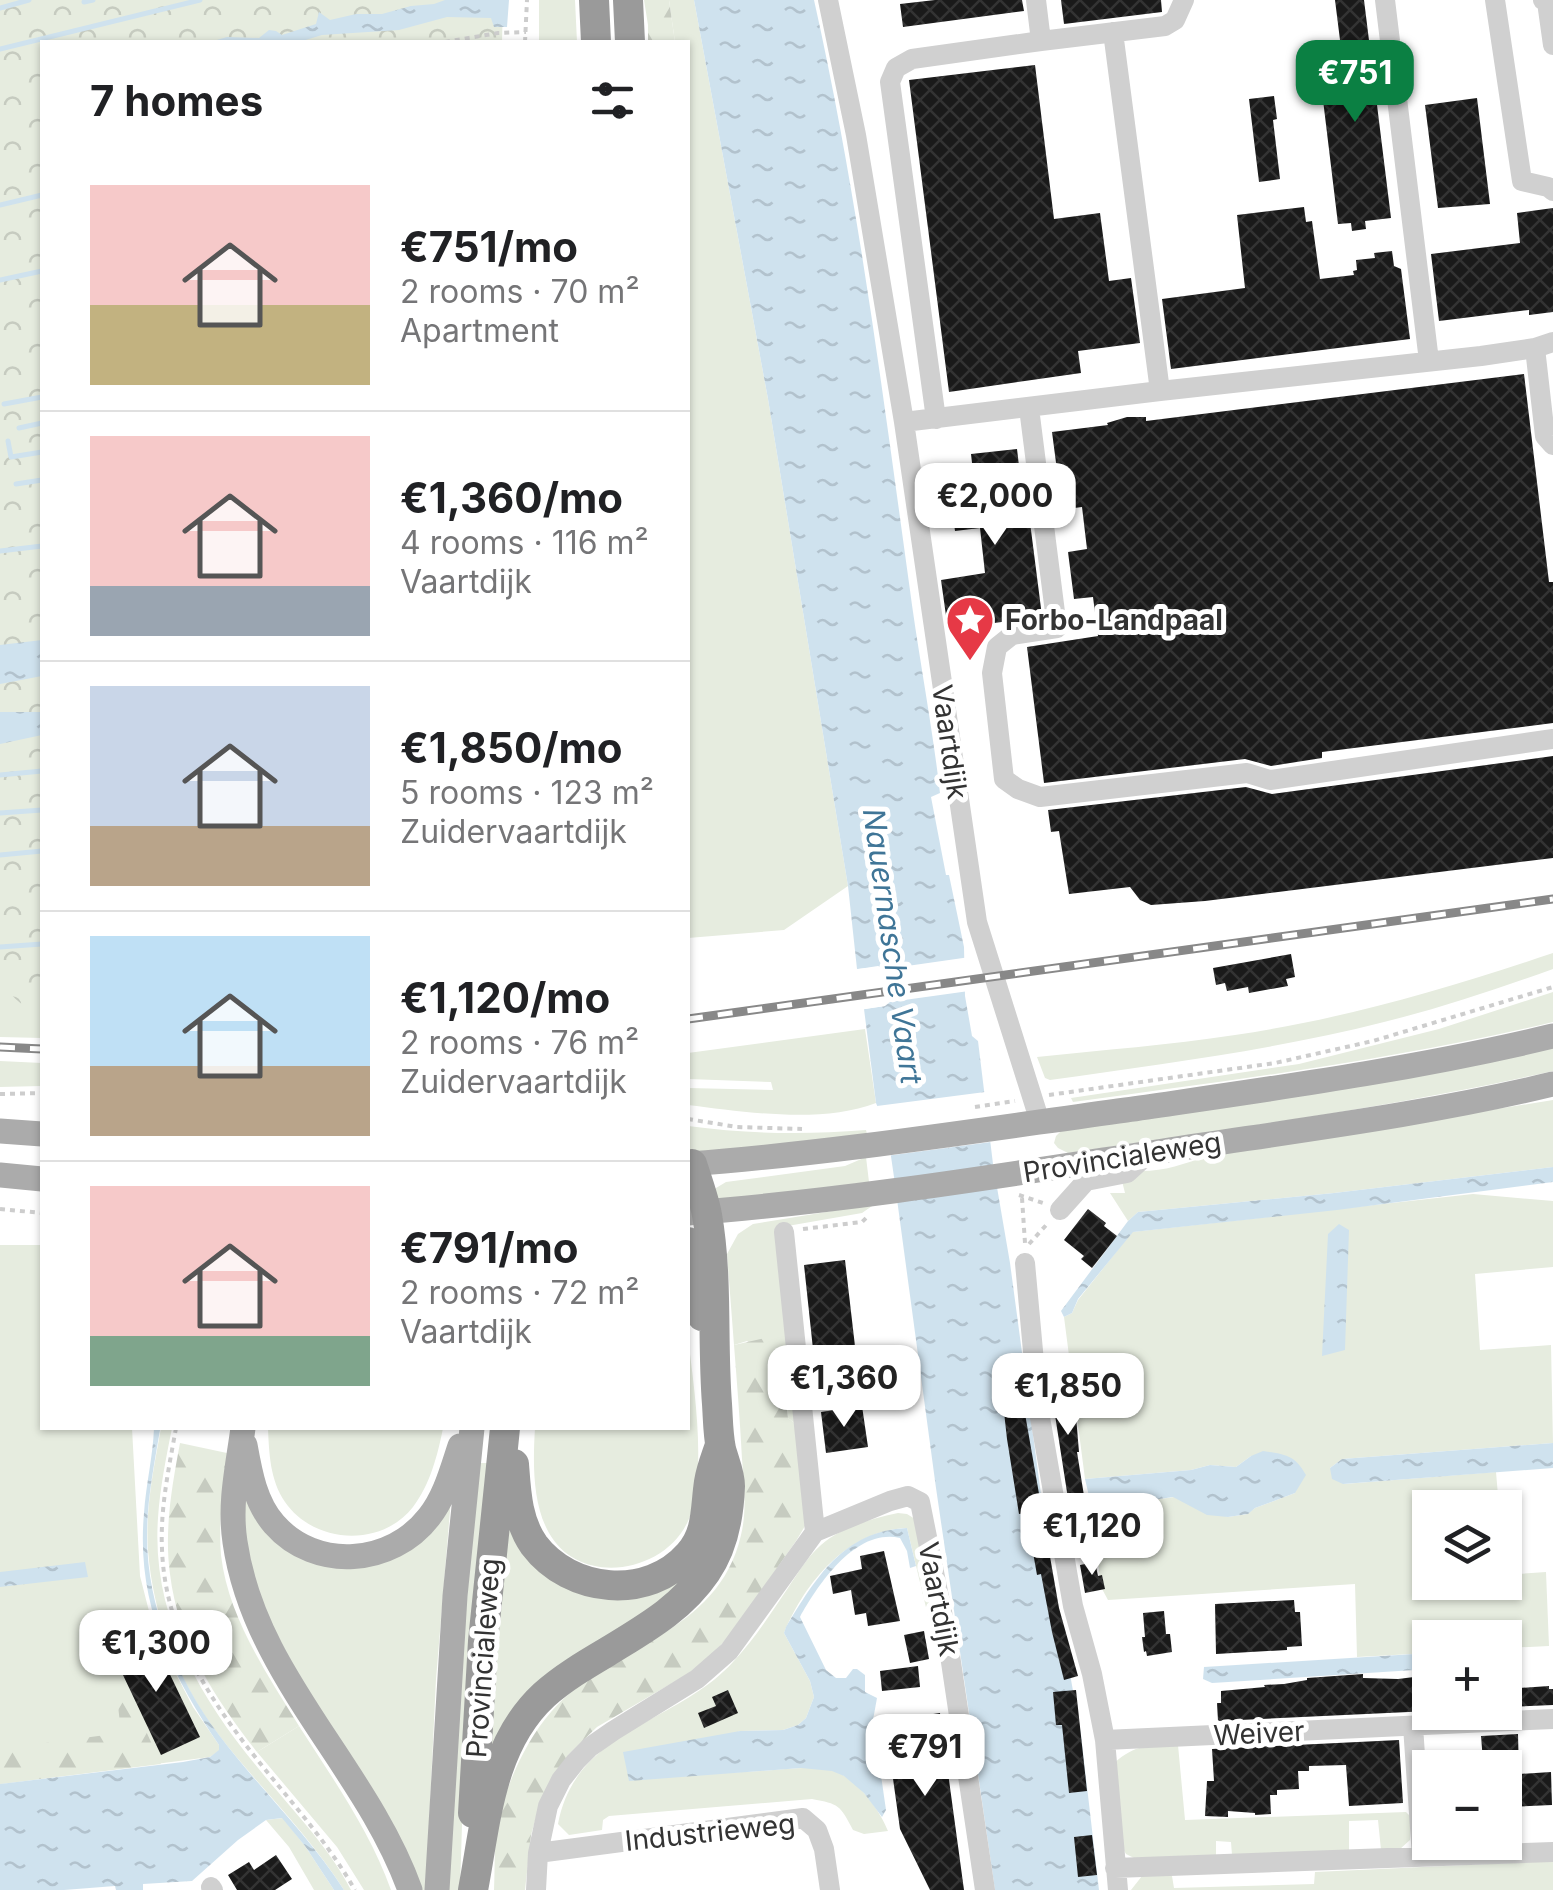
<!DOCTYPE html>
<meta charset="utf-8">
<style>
:root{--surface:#fff;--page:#f6f6f6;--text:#202124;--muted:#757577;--line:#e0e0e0;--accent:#0b8043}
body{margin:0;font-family:Inter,sans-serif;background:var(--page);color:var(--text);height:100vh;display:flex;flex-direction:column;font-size:38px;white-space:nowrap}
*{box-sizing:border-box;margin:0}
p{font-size:32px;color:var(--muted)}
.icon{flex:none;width:55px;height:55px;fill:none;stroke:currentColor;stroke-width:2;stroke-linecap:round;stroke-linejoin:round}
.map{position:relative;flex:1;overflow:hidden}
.drawer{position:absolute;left:40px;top:40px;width:650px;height:1390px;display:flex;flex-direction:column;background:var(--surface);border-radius:0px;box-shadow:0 2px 8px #0004}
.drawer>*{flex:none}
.controls{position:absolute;left:1412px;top:1490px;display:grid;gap:20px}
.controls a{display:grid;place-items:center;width:110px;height:110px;border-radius:0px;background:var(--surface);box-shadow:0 2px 8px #0004;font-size:50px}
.price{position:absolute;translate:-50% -85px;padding:0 22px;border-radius:20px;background:#fff;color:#222;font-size:32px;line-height:65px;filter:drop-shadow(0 2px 5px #0008)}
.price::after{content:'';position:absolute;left:50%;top:60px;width:30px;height:22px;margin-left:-15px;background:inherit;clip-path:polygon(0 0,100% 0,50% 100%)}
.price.active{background:var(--accent);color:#fff}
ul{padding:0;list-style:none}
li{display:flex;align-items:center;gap:30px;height:250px;padding:0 50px}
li+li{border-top:2px solid var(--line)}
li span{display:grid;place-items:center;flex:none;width:280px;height:200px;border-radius:0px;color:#555}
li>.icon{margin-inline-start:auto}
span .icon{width:120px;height:120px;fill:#fffc;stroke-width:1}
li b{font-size:42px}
h2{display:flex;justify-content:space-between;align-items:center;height:120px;padding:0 50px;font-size:42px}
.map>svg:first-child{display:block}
</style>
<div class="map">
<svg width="1553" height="1890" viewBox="0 0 1553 1890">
<defs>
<pattern id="forest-firs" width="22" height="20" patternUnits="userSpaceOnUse" patternTransform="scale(2.5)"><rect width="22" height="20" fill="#e6ecdf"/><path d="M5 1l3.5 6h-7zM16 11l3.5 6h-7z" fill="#c6cbc0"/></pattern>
<pattern id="park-crowns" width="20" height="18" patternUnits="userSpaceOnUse" patternTransform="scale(2.5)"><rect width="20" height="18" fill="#e6ecdf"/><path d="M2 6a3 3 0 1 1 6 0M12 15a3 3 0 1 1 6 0" fill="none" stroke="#c6cbc0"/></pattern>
<pattern id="water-ripples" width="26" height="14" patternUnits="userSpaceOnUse" patternTransform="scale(2.5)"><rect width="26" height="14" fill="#cfe2ee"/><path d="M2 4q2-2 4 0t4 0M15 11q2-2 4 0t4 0" fill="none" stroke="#b2c2cd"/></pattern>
<pattern id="building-cross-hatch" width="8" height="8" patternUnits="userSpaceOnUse" patternTransform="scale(2.5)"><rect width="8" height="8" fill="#1a1a1a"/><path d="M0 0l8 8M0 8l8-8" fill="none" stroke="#333"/></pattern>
</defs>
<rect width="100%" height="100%" fill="#fff"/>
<path fill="#e6ecdf" d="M539,0H575L577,42H539Z
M669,0H694L768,399L848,886L784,930L688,938V42H675Z
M1553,953V969C1497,989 1441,1008 1384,1022C1274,1050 1161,1064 1050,1080L1045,1078L1037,1057C1103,1050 1169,1045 1235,1035C1344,1019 1449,988 1553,953Z
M0,987H7L42,1013V1038L0,1037Z
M1553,992V1022C1395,1060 1233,1080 1073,1102L1071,1098L1299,1064L1439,1029Z
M865,1029L876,1103C822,1124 744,1112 688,1105V1088L773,1090L771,1082L688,1079V1053Z
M1553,1046V1071C1393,1107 1231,1129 1068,1153L1058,1148L1054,1143L1056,1136L1062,1130Z
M0,1061L42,1063V1086L0,1087Z
M1553,1100V1167L1334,1193L1138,1212L1128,1221L1110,1193H1125L1119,1169C1153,1175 1177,1167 1209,1155Z
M688,1126C748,1134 805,1135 866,1130L867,1134L733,1150L688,1152Z
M866,1157L869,1182L715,1201L711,1191L726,1182L845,1166Z
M1473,1194L1553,1201V1267L1475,1274L1480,1350L1551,1345L1553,1443L1342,1459L1330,1468L1344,1484L1496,1472L1499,1507L1430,1508V1582H1505V1575L1546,1572L1549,1646L1505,1648V1638H1430V1653L1357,1657L1355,1584L1108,1600L1101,1587L1092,1509L1174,1497L1228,1517L1247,1514L1255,1508L1295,1493L1251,1456L1236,1467L1210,1465L1191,1470L1085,1479L1064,1317L1072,1313L1078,1300L1132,1232Z
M875,1204L862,1213L776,1228L797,1425L788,1418L782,1366L747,1341L734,1345L727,1254L738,1234L753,1224Z
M0,1245H42V1428H132L140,1576L152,1623L166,1655L193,1707L219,1745V1751L210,1757L0,1784Z
M688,1337C694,1390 706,1461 691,1513C673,1572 581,1590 549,1533C532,1503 533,1461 535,1428H688Z
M161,1428H172C166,1458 160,1488 158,1518C151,1618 202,1701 263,1774C293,1811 329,1847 351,1890H344C308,1833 259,1787 218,1734C178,1682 153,1616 148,1550C145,1509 154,1467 161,1428Z
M268,1428H443C438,1454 430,1485 413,1507C381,1548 314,1544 285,1502C270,1480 269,1453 268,1428Z
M479,1463H488L465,1727L460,1890H447L456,1721Z
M244,1477L249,1495L343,1565L451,1499L436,1679L426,1890H417L263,1610L244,1537Z
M507,1503L543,1571L694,1572L492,1761L491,1685Z
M898,1513L907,1514L915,1519L937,1618L929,1620L907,1528C848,1530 805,1582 784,1633L810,1681L814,1697L806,1718L798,1725L783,1730L740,1731L630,1780C673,1777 717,1773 761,1771C784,1770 809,1765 831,1770C857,1777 879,1809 888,1831L864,1834L853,1830C840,1805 839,1804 812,1799L609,1816L603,1820L602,1830L569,1835L558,1824C576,1728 677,1724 733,1662C754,1640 771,1613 788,1588C798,1573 807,1557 821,1545C843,1526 871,1519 898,1513Z
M299,1726C333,1779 370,1831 391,1890H364L337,1847L257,1752Z
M1178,1745L1185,1820L1406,1812L1411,1817L1410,1840L1400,1849L1381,1850L1378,1820L1349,1821V1851L1232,1855L1231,1842L1216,1841V1855L1134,1858L1126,1854L1119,1842L1111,1766C1134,1744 1148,1745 1178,1745Z
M283,1818L305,1846L334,1890H314L289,1847L266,1820Z
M1553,1861V1890H1131L1142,1876H1172L1174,1888L1314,1884L1315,1872Z"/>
<path fill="url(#forest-firs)" d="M644,0H669L675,42H648V25Z
M765,1338L782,1366L788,1418L797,1425L805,1526L796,1541L731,1634L708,1659L686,1675L597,1727L569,1754L540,1803L531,1835L525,1890H494C495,1870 494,1849 497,1829C503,1791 525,1741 551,1712C609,1645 718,1636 741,1535C747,1511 744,1484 742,1459C740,1421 737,1383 734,1345Z
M180,1443L227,1453C224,1486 218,1521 221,1555C228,1617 267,1674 299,1726L257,1752C216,1700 178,1642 170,1574C164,1530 172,1486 180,1443Z
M113,1659L161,1764L0,1784V1749L121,1733Z"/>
<path fill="url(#park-crowns)" d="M0,0H503L502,42H42V1014C27,1010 18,1002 8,991L0,990Z"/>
<path fill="url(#water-ripples)" d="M445,0H509L507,27H494L491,18L447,17L399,30L322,35L299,42H210L227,37L259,38L269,30L276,31L282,35L316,24L319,12L330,20L356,14H382L411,6L434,4Z
M694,0H814C857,192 882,388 909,583C918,653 932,723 940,793L931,797L946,875H949L964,947L965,996L972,1036L978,1041L993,1164L1010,1263L1051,1569L1081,1735L1099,1890H995L936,1488L894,1177L887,1129L876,1103L864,1009L885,1006L878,967L857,969L848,886L768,399Z
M42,640V676L0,684V645Z
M0,712H42V735L0,744Z
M1553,1167V1182L1337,1210L1133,1232L1078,1299L1072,1313L1064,1317L1061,1311L1128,1221L1138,1212L1334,1193Z
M1339,1224L1349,1230L1345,1350L1322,1356L1328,1234Z
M154,1428H161L160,1430C154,1465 147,1501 147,1536C147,1607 177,1679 219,1735C259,1788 308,1834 344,1890H334L305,1846L282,1818L266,1820L238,1840L192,1881L143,1884V1890H116L115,1886L64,1890H0V1784L183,1762L210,1757L219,1750V1745C170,1672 136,1603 144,1513C146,1484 153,1456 154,1428Z
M1553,1443V1468L1343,1484L1332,1479L1330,1468L1342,1459Z
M1263,1451C1285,1454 1295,1455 1306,1475L1295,1493L1255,1508L1248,1514L1228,1517L1207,1515L1173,1497L1092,1509L1085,1479L1191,1470L1210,1465L1236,1467L1251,1456Z
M907,1528L916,1566L910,1568L907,1551L900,1538C855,1528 818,1585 800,1617L826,1670L836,1678H846L853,1669H857L865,1675V1692L877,1698L873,1720L886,1810L882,1817L864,1793L844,1776L832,1771L801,1768L629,1781L623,1752L740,1731L783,1730L798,1725L806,1718L814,1697L810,1681L784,1633L786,1627C816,1578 843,1531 907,1528Z
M85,1562L88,1577L0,1587V1572Z
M1430,1653V1669L1212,1683L1203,1679L1204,1667Z"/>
<path fill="#fff" d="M970,957L969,991L890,1002L885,1006L859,1010L863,1004L879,1002L874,972L856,974L852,970L878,966L886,969Z
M985,1092L991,1142L886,1156L877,1106Z"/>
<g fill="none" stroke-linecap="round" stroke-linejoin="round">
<path stroke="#cfe2ee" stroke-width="5" d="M84,2L93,0
M0,8L29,0
M0,49L200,0
M0,205L42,195
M0,280L42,271
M4,404L42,397
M19,428L42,423
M8,441L11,457L42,452
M16,484L42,480
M0,551L42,546
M0,775L42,771
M0,813L42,810
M0,855L42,851
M0,947L42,944"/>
</g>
<path fill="url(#building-cross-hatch)" d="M935,0H1022L1024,11L903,27L900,4Z
M1061,0H1161L1162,12L1064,24Z
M1335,0H1364L1391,218L1365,221L1366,229L1352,231L1351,223L1338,224L1320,75L1344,72Z
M1035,65L1054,219L1100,213L1109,281L1131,278L1140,343L1078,351L1081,373L949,392L909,80Z
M1274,96L1277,119L1273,120L1280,179L1259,182L1249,99Z
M1477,98L1490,204L1438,208L1425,105Z
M1304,207L1306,222L1312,221L1320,279L1354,275L1353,271L1357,270L1356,260L1375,258L1374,253L1392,251L1394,266L1401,269L1410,339L1171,369L1162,299L1245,288L1237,215Z
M1553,208V312L1529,315V310L1439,321L1431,254L1520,243L1517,213Z
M1524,374L1549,582H1553V723L1322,752V758L1271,766L1245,759L1044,783L1027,647L1098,636L1093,597L1074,599L1068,552L1087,549L1082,507L1059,510L1055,478H1058L1052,432L1108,425L1107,423L1127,417H1146V421Z
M1017,449L1022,491H1026L1042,616L948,630L941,580L985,573L980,528L955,531L951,501L976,498L971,454Z
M1553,756V858L1205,901L1151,905L1140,900L1130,887L1069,894L1059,831L1051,832L1048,810L1246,787L1272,794Z
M1291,954L1295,977L1286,979L1288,986L1249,993L1248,987L1227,991L1225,983L1216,985L1213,968Z
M1088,1209L1106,1223L1104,1226L1117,1236L1092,1268L1081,1259L1084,1256L1064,1240Z
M845,1260L858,1372L816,1377L804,1265Z
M1073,1381L1079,1452H1077L1085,1502L1069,1505L1050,1383Z
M1022,1382L1024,1408L1059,1608L1078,1676L1064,1680L1052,1632L1041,1574L1037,1575L1026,1513L1019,1514L1007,1439L1001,1385Z
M862,1406L868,1447L826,1453L821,1412Z
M884,1551L900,1621L868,1626L866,1613L855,1615L851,1590L833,1594L830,1576L862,1569L860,1556Z
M1095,1562L1098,1576L1102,1575L1105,1589L1085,1593L1080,1565Z
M1294,1600L1295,1612H1300L1302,1646L1287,1647V1650L1216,1654L1215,1604Z
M1164,1611L1166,1634H1170L1172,1652L1147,1656L1146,1651L1144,1652L1142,1637H1145L1143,1613Z
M924,1631L929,1659L910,1663L904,1635Z
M151,1635L200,1737L161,1755L113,1654Z
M918,1666L920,1687L882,1691L880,1671Z
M1363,1674V1678L1398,1679L1430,1675V1711L1218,1721L1217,1703H1221V1691L1265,1687L1264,1685L1284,1684L1307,1680V1678Z
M1549,1686V1689H1553V1705L1505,1707V1692H1519V1688Z
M728,1690L738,1713L704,1728L698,1713L716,1706L712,1697Z
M1076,1690L1087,1791L1069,1793L1062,1725H1056L1053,1692Z
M940,1713L949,1780L964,1890H930L900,1829L885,1721Z
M1518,1734L1519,1774L1551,1772L1552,1805L1507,1807L1505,1768H1486V1761H1483L1481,1736Z
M1399,1740L1403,1803L1349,1806L1346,1765L1309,1766V1771H1298L1299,1789L1277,1790V1795H1270L1271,1814L1255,1815V1813L1228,1811V1817L1205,1816L1207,1781H1214L1212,1749Z
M1092,1835L1097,1875L1078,1877L1074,1837Z
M276,1855L292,1879L275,1890H237L228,1875L249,1862L254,1870Z"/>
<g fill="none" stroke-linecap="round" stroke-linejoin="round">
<path stroke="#cdcdcd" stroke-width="4" stroke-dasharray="5 5" stroke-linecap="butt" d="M445,42L498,33L526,32
M525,42L527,0
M0,1094L42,1093
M1049,1095L1275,1063L1373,1041L1553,987
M975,1107L1015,1101
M688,1119L737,1127L802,1129
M1019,1195L1043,1203
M1022,1198L1025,1243
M0,1209L42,1213
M803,1229L862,1222L867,1217
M1029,1244L1049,1222
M176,1428C169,1467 160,1509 162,1549C165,1637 215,1708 268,1773C299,1811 331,1848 355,1890"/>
<path stroke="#d0d0d0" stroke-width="20" d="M828,0L856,135L904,422L977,922L1040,1122
M1036,0L1041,41L1165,26L1175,20L1184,0
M1385,0L1429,361
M1495,0L1522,181L1548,187L1553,191
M1543,0L1547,2L1553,45
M1113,32L1160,391
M1535,348L1545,436L1553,445
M1029,408L1057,628L1012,635L997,647L992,673L1004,779L1018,789L1040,797L1247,773L1270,780L1553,739
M936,419L890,82L896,68L912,59L1041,41
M904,422L1160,391L1481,356L1535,348L1553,342
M1060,1210L1086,1181L1127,1173L1149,1153
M784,1232L815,1532
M1025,1263L1038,1406L1073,1606L1092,1674L1105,1740L1118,1890
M1413,1726L1422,1857
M1105,1740L1553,1719
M538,1853L803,1818L817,1830L824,1849L830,1890
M1115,1868L1553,1852
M211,1887L213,1890
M536,1890L538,1853L548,1806L561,1780L576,1761L590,1747L613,1731L697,1679L729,1651L815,1532L890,1501L908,1496L920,1502L948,1642L985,1890"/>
<path stroke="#ababab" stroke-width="25" d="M0,1131L42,1134
M688,1164C834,1153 980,1130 1126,1110C1269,1089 1412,1070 1553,1036
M0,1175L42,1179
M688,1213C847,1201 1005,1175 1163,1151C1293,1131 1425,1115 1553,1084
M243,1428C238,1466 229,1503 235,1542C254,1675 366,1767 410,1890
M245,1445C250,1473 255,1502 274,1524C316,1572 392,1565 429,1517C445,1497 452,1470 460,1446
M437,1890L455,1596L472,1428"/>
<path stroke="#9a9a9a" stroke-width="30" d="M594,0L596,42
M628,0L630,42
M688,1242L695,1292L702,1316
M514,1464C516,1491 517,1521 534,1545C570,1593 648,1601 689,1554C708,1533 705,1508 709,1482C711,1469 716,1457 720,1445
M473,1813L483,1641L505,1428
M473,1890C486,1822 490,1745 544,1695C563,1678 585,1665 607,1652C644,1629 681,1609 706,1572C724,1546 729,1516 730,1486C730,1473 724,1461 721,1449C718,1435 718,1419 717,1404C712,1341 718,1277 707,1215C704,1198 697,1180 692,1164"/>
<g stroke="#888" stroke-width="9">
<path id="rail" d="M688,1019L1553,899
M0,1047L42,1049"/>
</g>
<use href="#rail" stroke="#fff" stroke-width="5" stroke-dasharray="15" stroke-linecap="butt"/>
</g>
<defs>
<g id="sight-pin" transform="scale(2.5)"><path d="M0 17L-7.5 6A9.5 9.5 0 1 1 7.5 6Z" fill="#e63946" stroke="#fff"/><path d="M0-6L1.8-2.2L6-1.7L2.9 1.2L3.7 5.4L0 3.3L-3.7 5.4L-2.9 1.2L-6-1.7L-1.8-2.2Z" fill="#fff"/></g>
</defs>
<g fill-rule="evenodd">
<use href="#sight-pin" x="970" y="620"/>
</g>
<g text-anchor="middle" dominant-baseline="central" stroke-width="10" stroke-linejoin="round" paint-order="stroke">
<g font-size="28" font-weight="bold" fill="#333" stroke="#fff" text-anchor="start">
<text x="1005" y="620">Forbo-Landpaal</text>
</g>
<g font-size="28" fill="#333" stroke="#fff">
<text transform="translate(950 742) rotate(82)">Vaartdijk</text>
<text transform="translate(1122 1157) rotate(-9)">Provincialeweg</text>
<text transform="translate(939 1599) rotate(79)">Vaartdijk</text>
<text transform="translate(483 1658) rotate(-86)">Provincialeweg</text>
<text transform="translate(1259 1733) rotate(-3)">Weiver</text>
<text transform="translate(710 1832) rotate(-6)">Industrieweg</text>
</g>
<g font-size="30" font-style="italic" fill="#3f7597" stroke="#fff">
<text transform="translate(893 946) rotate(82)">Nauernasche Vaart</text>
</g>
</g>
</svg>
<div class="controls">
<a><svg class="icon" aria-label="layers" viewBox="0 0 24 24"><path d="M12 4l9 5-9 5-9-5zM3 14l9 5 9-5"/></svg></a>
<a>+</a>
<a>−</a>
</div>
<b class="price active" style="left:1355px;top:125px">€751</b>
<b class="price" style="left:995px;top:548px">€2,000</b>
<b class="price" style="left:844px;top:1430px">€1,360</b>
<b class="price" style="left:1068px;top:1438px">€1,850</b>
<b class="price" style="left:1092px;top:1578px">€1,120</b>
<b class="price" style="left:156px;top:1695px">€1,300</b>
<b class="price" style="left:925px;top:1799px">€791</b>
<section class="drawer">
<h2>7 homes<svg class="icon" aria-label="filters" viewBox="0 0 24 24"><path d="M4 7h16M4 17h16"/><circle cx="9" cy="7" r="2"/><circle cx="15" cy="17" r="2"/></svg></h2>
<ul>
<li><span style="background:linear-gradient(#f6c9c9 60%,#c2b280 0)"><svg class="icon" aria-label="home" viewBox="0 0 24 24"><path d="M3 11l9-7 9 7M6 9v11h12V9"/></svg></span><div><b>€751/mo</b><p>2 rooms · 70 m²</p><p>Apartment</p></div></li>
<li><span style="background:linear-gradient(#f6c9c9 75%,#9aa5b1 0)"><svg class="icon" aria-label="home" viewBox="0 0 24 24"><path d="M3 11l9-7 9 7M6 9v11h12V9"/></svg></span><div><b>€1,360/mo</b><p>4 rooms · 116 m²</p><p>Vaartdijk</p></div></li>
<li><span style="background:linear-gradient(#c9d6e8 70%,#b9a48a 0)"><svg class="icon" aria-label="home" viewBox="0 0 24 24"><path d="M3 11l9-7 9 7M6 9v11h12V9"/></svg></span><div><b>€1,850/mo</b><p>5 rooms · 123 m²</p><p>Zuidervaartdijk</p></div></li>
<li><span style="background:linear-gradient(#bfe0f5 65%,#b9a48a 0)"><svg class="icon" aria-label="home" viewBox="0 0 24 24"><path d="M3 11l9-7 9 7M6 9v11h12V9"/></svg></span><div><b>€1,120/mo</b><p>2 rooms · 76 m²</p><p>Zuidervaartdijk</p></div></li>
<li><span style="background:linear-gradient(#f6c9c9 75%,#7fa58c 0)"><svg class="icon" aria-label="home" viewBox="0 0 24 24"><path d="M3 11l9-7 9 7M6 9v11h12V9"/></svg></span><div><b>€791/mo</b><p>2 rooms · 72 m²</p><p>Vaartdijk</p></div></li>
</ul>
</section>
</div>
